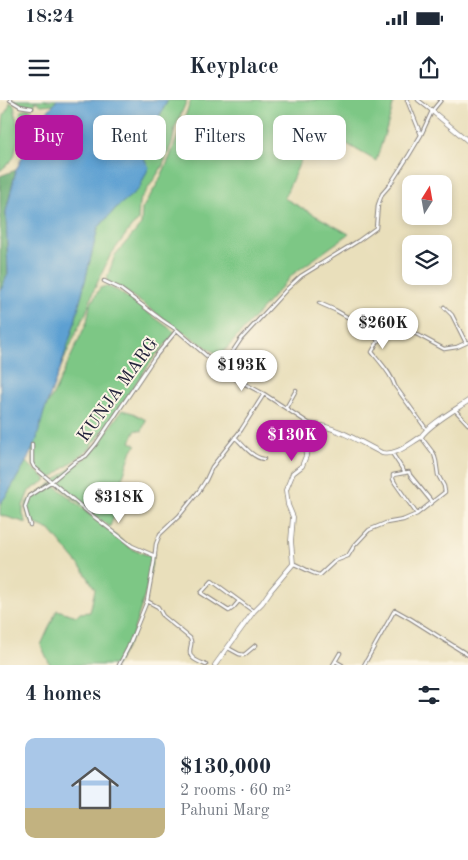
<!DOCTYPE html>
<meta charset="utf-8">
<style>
:root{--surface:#fff;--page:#f2f2f3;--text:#1f2937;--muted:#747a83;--accent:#b5179e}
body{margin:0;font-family:"Old Standard TT",serif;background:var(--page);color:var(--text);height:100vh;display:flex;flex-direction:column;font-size:19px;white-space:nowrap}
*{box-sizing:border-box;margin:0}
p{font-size:16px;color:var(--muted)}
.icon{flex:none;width:28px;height:28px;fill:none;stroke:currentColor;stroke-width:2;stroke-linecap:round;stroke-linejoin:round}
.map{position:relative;height:565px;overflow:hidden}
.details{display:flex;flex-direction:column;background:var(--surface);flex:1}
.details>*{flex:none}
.banner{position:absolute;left:15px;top:15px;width:439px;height:45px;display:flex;gap:10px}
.needle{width:32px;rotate:11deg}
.controls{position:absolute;left:402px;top:75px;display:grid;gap:10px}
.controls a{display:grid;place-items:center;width:50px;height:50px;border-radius:10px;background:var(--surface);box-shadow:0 2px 8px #0003;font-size:25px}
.price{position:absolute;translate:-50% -42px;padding:0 11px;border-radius:18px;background:#fff;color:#222;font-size:16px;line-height:32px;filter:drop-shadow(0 1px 2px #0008)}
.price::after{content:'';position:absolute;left:50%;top:30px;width:15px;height:11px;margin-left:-8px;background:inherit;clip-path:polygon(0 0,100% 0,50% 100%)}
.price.current{background:var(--accent);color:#fff}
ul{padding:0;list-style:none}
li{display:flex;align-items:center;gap:15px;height:125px;padding:0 25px}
li span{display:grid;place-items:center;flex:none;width:140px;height:100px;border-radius:10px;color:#555}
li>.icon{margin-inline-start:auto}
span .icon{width:60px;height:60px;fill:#fffc;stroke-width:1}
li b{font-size:21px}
h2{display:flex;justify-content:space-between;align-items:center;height:60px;padding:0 25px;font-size:21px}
.pill{padding:0 18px;border-radius:10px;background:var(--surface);box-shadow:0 2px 8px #0003;font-size:18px;line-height:45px}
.pill.current{background:var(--accent);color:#fff}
.status{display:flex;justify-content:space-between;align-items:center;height:35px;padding:0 25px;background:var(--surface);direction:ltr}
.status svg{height:14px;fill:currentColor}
header{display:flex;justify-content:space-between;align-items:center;height:65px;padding:0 25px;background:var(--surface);font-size:22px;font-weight:600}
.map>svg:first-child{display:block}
</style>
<div class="status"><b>18:24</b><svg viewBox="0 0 49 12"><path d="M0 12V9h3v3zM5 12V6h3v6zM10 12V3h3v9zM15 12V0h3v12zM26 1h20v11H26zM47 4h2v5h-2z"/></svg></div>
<header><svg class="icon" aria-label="menu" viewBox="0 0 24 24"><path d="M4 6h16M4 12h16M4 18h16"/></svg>Keyplace<svg class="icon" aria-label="share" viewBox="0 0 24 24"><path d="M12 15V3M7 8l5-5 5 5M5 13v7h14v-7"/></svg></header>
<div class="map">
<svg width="468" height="565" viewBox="0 0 468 565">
<rect width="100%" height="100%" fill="#fcf5e5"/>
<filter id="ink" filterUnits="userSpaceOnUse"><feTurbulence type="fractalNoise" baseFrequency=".02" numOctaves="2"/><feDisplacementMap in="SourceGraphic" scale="10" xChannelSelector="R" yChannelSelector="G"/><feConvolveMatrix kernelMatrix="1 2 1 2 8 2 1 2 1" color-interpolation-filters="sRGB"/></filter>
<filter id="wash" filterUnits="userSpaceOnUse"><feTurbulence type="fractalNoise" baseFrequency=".0096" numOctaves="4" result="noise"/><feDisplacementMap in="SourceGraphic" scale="20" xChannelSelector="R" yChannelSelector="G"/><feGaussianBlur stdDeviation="1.12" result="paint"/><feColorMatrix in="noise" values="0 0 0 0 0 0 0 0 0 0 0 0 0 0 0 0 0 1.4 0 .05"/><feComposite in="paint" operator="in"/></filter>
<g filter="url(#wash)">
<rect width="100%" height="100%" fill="#e9dfbb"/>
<path fill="#7dc785" stroke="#507460" d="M13,0H57L54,4L41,5L36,1L34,6L21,4Z
M168,0H187L175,28L172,43L162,67L139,102L138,121L132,126L110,156L93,192L86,213L79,226L60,269L75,222L98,128L116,108L140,52Z
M191,0H394L391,14L376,61L316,26L284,98L349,134L293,174L220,256L171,224L121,188L106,181L115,155L141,125L142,109L158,83L170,57Z
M10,2L14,5L15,11L19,34L14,57L10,62L0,71V40C5,32 1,21 5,13C7,9 10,7 10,2Z
M28,8L32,10L29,20L22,30C18,24 19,16 22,10Z
M106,186L118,191L176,233L155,256L95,342L94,341L92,343L91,348L50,379L34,365L32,346L45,309L54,293L87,222L90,205L100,188Z
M122,310L133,313L146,320L142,331L136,330L130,342L137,345L132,350L121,382L118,397L117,406L110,427L86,409L54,381L75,365L80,363L95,348Z
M26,362L47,380L29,391L23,406V415L27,423L0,415V404L8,393Z
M52,383L128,446L136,451L153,457L146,491L131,539L116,565H50L41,545L57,510L77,516L80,513L90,512L95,489L84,471L50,430L31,422L26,408L27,402Z"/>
<path fill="#66ac72" stroke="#446756" d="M16,70L6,112L8,174L0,192V76Z"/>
<path fill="#5da0d2" stroke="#406186" d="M57,0H168L140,52L149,67L139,89L116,108L98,128L75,222L60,269L44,312L36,342L26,362L8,393L0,404V192L8,174L6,112L16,70L22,58L31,31Z"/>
</g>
<g filter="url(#ink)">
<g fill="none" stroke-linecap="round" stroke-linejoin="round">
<g stroke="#86807b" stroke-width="4.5">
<path id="street" d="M10,0L20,6L32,8
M407,0L421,35
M418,0L432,11
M104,181L119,188L162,220L177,230L224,271
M319,203L335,210L349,218L376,238L378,241L372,252C380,262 391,273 395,286L427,330
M444,207L452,215L466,243
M378,241L392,221L444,249L457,247L468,242
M264,294L310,324
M286,308L296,290
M455,310L468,324
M235,337C243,345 253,358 264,359
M32,344V363L34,367L89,413L132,446L155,456
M392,353L405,373
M417,414L395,383L393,379V375L409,372L410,375L432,402
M30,425L25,407L29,396L52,381L76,361L86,356L96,344L154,258L177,230
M294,464C303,467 311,474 320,475L335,461L348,456L354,446L369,430L386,423L403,420L417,414L445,392L444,386L438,375L436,361L434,354L421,337
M147,501L158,507L163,516L190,538C193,544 190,545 190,551C189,559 200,562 206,565
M239,501L233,508L229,511L201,493L212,481L253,511
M228,548L239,554L244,555L256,545
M335,561L342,565
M119,565L128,548L147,501L154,462L156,444L160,434L179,416L199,391L206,380L212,367L241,330L264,294L232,277L224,271L225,263L241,239L287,189L301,176L358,141L376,128L378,105L382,94L389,86L409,55L421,35L432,11L441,0
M333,565L340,553
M364,565L393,513L395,510L411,519L468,555"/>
</g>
<g stroke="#86807b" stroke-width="5.5">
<path id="secondary" d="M432,11L468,41
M215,565L254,511L262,503L271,490L293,464L291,441L293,417L288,405L286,390L293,373L302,366L306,356L307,333L310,324C336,326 360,342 382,353C396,356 409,344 421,337C428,325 455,310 468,301"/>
</g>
<use href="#street" stroke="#fff" stroke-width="2.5"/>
<use href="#secondary" stroke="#fff" stroke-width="4"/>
</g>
</g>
<g text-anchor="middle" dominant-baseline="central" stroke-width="4" stroke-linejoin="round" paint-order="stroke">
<g font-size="18" fill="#22223b" stroke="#fcf5e5">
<text transform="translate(118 290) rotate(-54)">KUNJA MARG</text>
</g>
</g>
</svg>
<div class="controls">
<a><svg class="needle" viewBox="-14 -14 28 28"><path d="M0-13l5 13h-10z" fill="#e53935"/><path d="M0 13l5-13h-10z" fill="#747a83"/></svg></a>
<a><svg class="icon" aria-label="layers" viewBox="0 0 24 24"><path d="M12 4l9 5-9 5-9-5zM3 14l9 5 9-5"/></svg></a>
</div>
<b class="price" style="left:383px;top:250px">$260K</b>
<b class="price" style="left:242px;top:292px">$193K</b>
<b class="price current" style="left:292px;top:362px">$130K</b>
<b class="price" style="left:119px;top:424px">$318K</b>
<div class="banner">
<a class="pill current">Buy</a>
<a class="pill">Rent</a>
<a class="pill">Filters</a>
<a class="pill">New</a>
</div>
</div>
<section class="details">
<h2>4 homes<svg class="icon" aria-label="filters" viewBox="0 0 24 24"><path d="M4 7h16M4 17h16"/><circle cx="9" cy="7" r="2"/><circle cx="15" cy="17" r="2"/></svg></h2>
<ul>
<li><span style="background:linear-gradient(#a9c7e8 70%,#c2b280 0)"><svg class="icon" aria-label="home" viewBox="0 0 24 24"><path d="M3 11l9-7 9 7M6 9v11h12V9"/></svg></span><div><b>$130,000</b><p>2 rooms · 60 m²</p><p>Pahuni Marg</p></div></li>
</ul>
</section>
